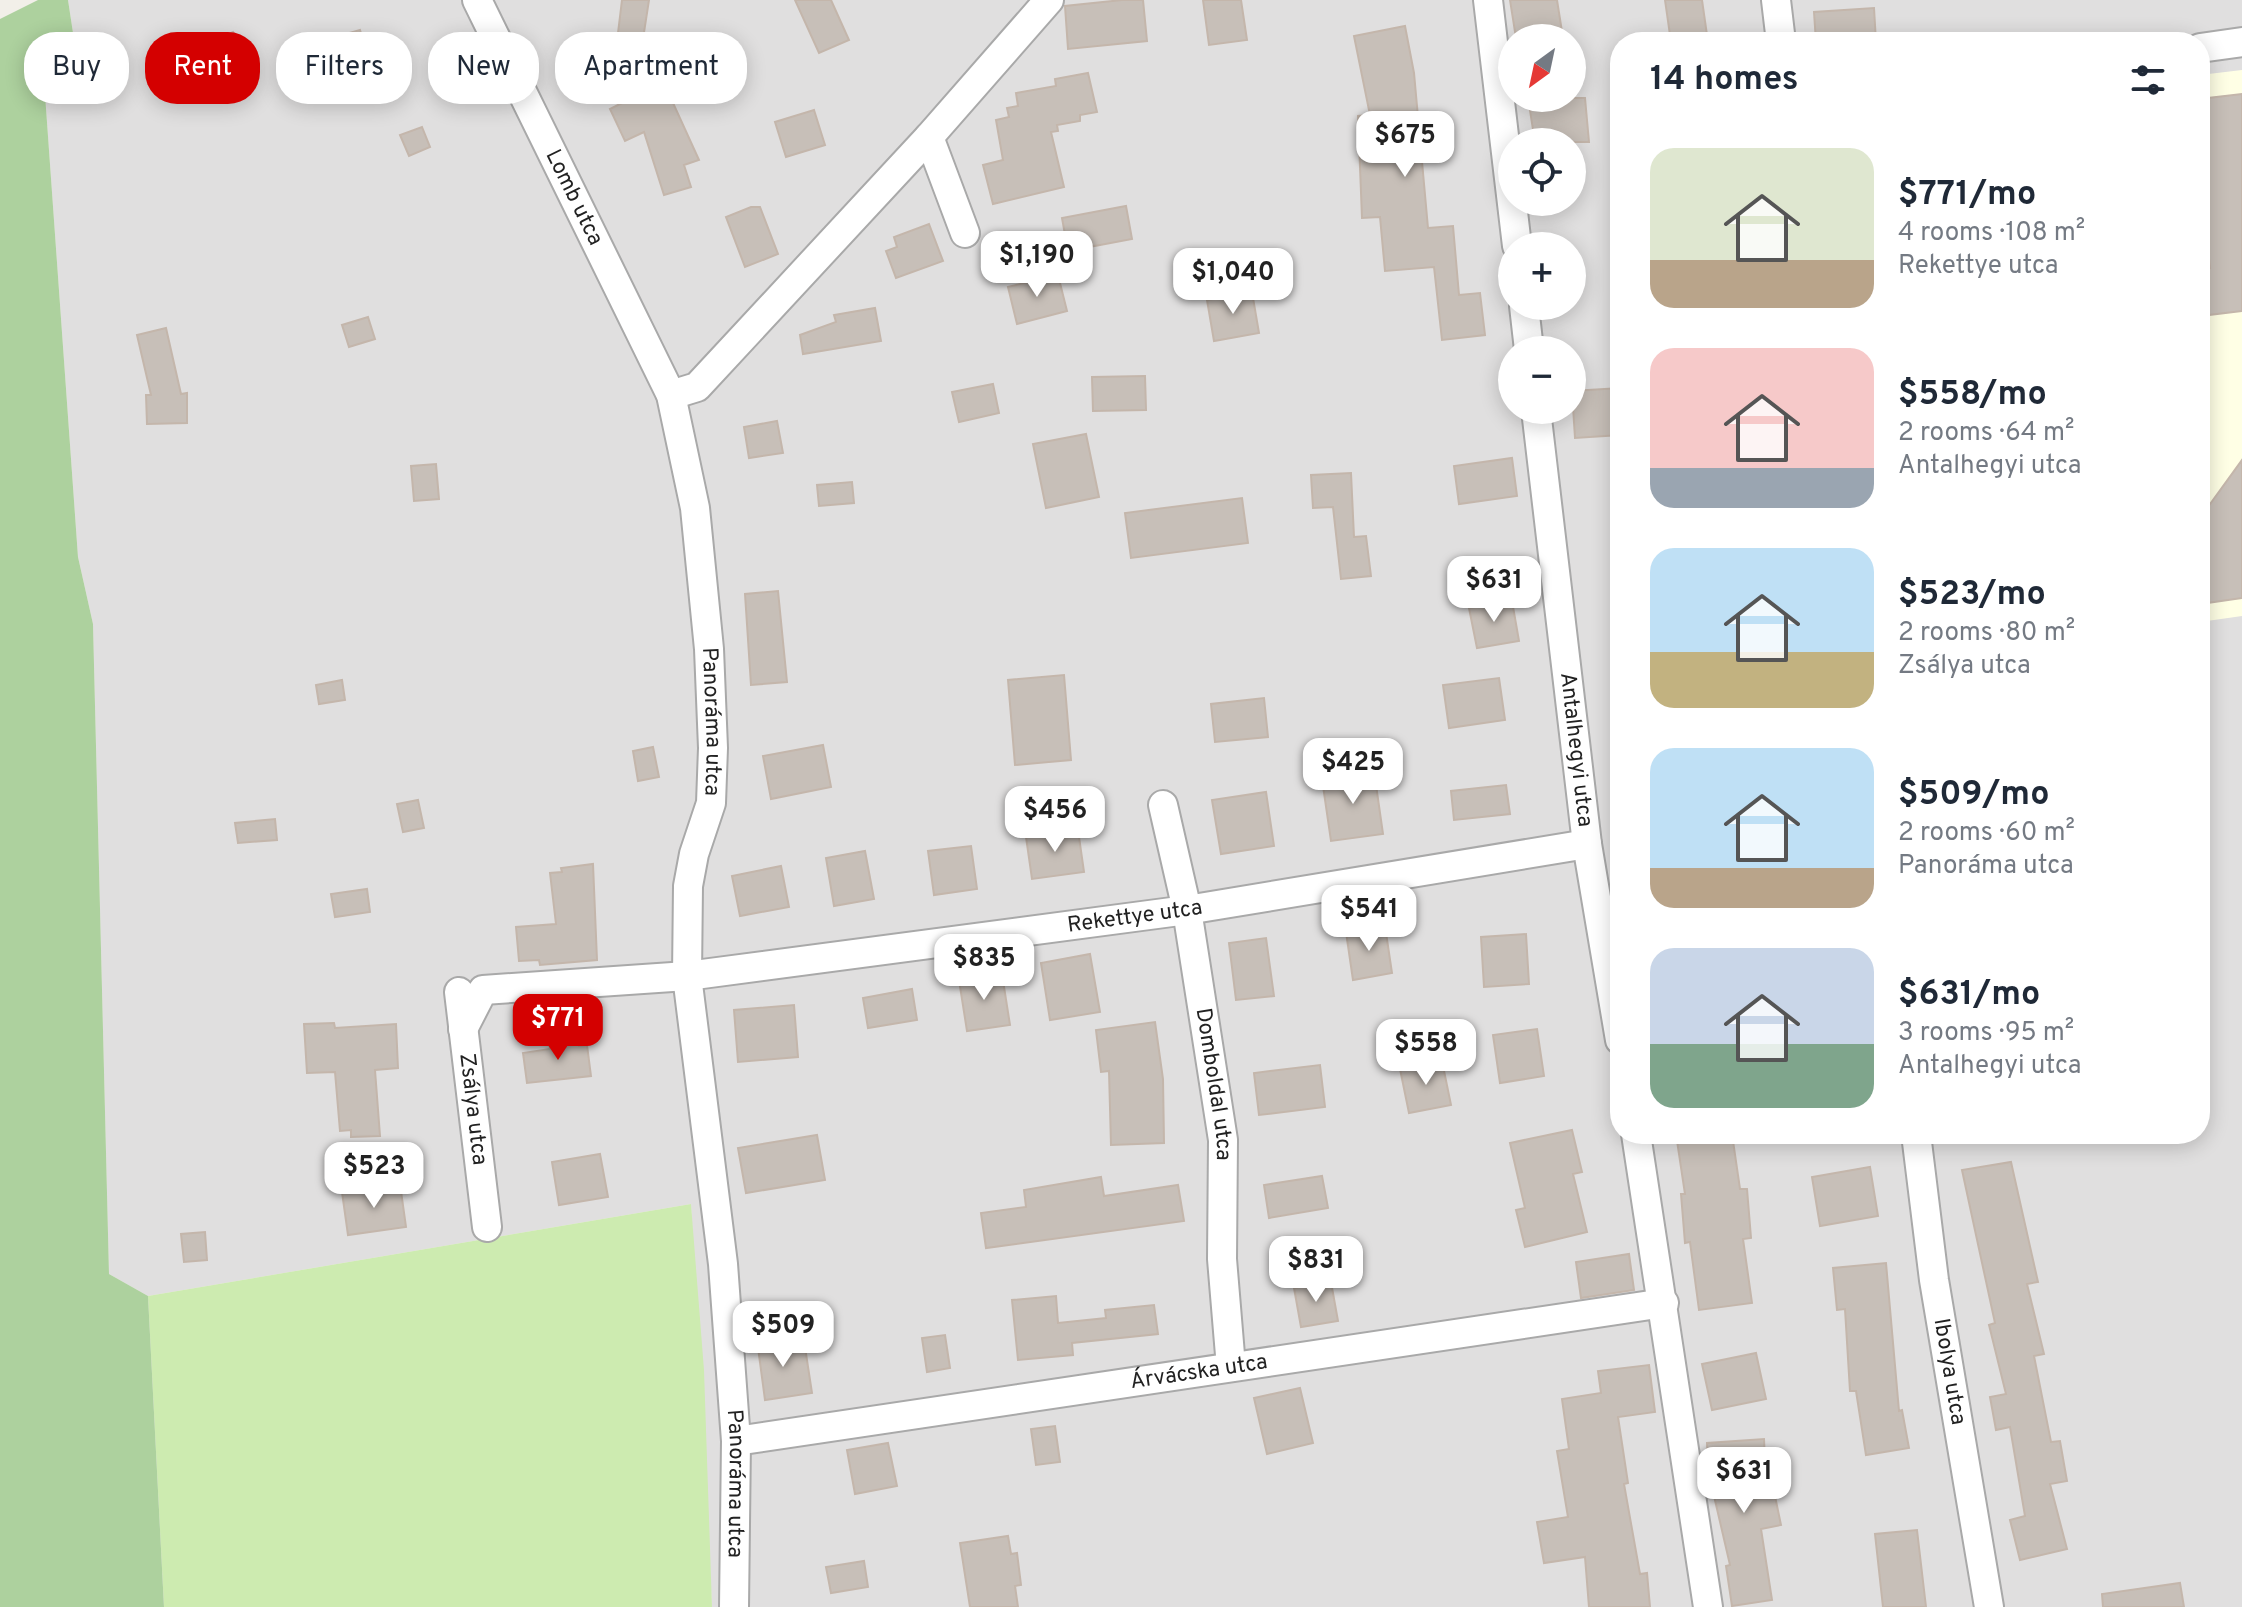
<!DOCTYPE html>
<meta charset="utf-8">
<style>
:root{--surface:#fff;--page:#f6f6f7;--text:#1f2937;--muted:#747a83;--accent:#d40000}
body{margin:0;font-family:Overpass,sans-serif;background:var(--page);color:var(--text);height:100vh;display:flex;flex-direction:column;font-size:30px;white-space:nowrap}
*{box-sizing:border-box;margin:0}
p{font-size:26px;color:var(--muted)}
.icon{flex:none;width:44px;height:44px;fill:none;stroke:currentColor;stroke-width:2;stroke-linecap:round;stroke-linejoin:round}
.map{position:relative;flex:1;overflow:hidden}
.panel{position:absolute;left:1610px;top:32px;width:600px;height:1112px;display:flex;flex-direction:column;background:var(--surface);border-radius:32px;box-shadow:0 4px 20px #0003}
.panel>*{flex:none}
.guide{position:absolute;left:24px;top:32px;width:760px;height:72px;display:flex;gap:16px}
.needle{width:52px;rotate:213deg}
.tools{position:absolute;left:1498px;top:24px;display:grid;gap:16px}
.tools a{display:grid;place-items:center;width:88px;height:88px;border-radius:50%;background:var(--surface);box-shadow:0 4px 20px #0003;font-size:40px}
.price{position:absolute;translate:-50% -68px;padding:0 18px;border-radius:16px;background:#fff;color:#222;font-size:26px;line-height:52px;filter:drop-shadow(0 2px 4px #0008)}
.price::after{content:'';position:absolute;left:50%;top:48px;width:24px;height:18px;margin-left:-12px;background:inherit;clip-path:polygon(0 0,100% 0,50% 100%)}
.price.selected{background:var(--accent);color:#fff}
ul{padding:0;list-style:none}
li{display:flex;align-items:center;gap:24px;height:200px;padding:0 40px}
li span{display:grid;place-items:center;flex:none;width:224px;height:160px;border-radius:24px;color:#555}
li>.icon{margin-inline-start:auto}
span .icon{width:96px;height:96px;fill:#fffc;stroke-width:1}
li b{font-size:34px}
h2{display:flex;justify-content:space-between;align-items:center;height:96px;padding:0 40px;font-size:34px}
.chip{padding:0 28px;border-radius:32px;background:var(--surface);box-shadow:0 4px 20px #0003;font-size:28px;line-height:72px}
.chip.selected{background:var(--accent);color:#fff}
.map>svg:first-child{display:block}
</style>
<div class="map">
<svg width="2242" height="1607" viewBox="0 0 2242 1607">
<rect width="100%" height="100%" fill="#f2efe9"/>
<path fill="#e0dfdf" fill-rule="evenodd" d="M68,0H2242V1607H712L691,1204L148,1296L109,1274L93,624L78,557L43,66L75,46ZM1512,38H1572V98H1512ZM1620,42H2200V1134H1620ZM1512,142H1572V202H1512ZM1512,246H1572V306H1512ZM1512,350H1572V410H1512Z"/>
<path fill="#ffffe5" d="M2242,70V616L2200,622V75Z"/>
<path fill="#cdebb0" d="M691,1204L704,1370L712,1607H164L148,1296Z"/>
<path fill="#add19e" d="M38,0H68L75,46L43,66L78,557L93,624L109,1274L148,1296L164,1607H0V19Z"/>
<path fill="#c7bfb8" stroke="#c4b6ab" stroke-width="2" d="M622,0H649L634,97L664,83L699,160L684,165L691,187L664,195L644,132L625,141L610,109L630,99L604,40L618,33Z
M795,0H831L849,40L819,53Z
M1122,0H1143L1147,41L1068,49L1065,6Z
M1203,0H1241L1247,40L1209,45Z
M1510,0H1557L1563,38H1516Z
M1665,0H1702L1708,42H1671Z
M1874,8L1876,42H1816L1814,12Z
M1405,26L1414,73L1428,228L1453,226L1459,295L1480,293L1485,335L1442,340L1434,267L1385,271L1380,217L1362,218L1358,116L1370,115L1354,36Z
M360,30L366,50L345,56L339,36Z
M233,32L244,56L225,64L214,40Z
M112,64L117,90L92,94L87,68Z
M1088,73L1097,112L1080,115V121L1057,125L1058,131L1051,132L1064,187L993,204L983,165L1003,160L996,120L1009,117L1007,108L1018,106L1016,93L1056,86L1055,79Z
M2242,94V311L2200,316V269L2210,268L2200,178V99Z
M1528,98H1585L1589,142H1535Z
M814,110L825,145L786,157L775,122Z
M422,127L430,147L409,156L400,135Z
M1126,206L1132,239L1068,251L1062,218Z
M751,207H760L778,254L745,267L726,217Z
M929,224L943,261L896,278L886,251L897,247L894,237Z
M1058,275L1067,311L1017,324L1008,287Z
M1252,292L1259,333L1214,341L1207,300Z
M875,308L881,341L803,354L800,335L836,322L834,315Z
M368,317L375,339L349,347L342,325Z
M166,328L181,394L187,393V423L147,424L146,395H151L137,335Z
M1145,376L1146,410L1093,411L1092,377Z
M993,384L999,413L959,422L952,392Z
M1620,388V435L1575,438L1572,391Z
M777,421L783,453L749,458L744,427Z
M1086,434L1099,497L1046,508L1033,444Z
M1512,458L1517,496L1459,504L1454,466Z
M2242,460V598L2200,604V518Z
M436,464L439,499L414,501L411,466Z
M1351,473L1354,537L1366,536L1371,576L1341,579L1333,507L1313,508L1311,475Z
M852,482L854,503L819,506L817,485Z
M1242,498L1248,543L1131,558L1125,513Z
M778,591L787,682L751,685L745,594Z
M1512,601L1519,641L1477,648L1469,608Z
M1064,675L1071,760L1015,765L1008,680Z
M1499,678L1505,720L1449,728L1443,685Z
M342,680L345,700L319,704L316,685Z
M1264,698L1268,737L1215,742L1211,704Z
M823,745L831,787L771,799L763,756Z
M653,747L659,777L638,781L633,751Z
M1374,771L1383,834L1331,841L1322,779Z
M1506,785L1510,814L1454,820L1451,791Z
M1266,792L1274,846L1221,854L1212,800Z
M418,800L424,828L403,832L397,804Z
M275,819L277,840L238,843L235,823Z
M1078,830L1084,872L1032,879L1026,837Z
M971,846L977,889L934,895L928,851Z
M865,851L874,899L834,906L826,858Z
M593,864L597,960L540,965L539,960L519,961L516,927L556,924L550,873L562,872L561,868Z
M781,866L789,907L740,916L732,876Z
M367,889L370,912L335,917L331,894Z
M1385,926L1392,973L1353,980L1346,932Z
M1526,934L1529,984L1484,987L1481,937Z
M1266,938L1274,996L1236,1000L1229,943Z
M1090,954L1100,1012L1050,1020L1041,963Z
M1002,974L1010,1025L967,1031L959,980Z
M912,989L917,1020L868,1028L863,998Z
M794,1005L798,1057L738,1062L734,1010Z
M1155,1022L1163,1079L1164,1143L1111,1145L1109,1071L1101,1072L1096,1030Z
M334,1023L335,1028L396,1024L398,1068L375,1070L380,1136L351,1137V1130L340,1131L335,1072L307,1073L304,1024Z
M1537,1029L1544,1076L1500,1083L1493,1035Z
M578,1038L579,1046L587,1045L591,1076L527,1083L523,1053L550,1049L549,1041Z
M1442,1061L1451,1105L1409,1113L1400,1069Z
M1320,1065L1325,1107L1259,1115L1254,1073Z
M1572,1130L1582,1172L1573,1174L1587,1232L1525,1247L1516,1210L1525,1208L1510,1143Z
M1676,1134H1732L1740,1189H1747L1751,1238L1743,1239L1752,1303L1699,1310L1690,1242L1685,1243L1681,1194H1685Z
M817,1135L825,1180L746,1193L738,1148Z
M600,1154L608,1197L559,1205L552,1162Z
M2011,1162L2038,1282L2027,1284L2044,1354L2034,1356L2051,1442L2060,1441L2067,1481L2050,1484L2067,1549L2020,1560L2010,1520L2025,1516L2010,1427L1996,1430L1990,1397L2006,1394L1989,1325L1995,1323L1962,1170Z
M1870,1167L1878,1216L1820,1226L1812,1177Z
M1322,1176L1328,1208L1269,1218L1264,1185Z
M1101,1177L1104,1196L1178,1185L1184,1221L986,1248L981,1213L1026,1207L1024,1190Z
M400,1184L406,1227L348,1235L342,1192Z
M205,1232L207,1260L184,1262L181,1234Z
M1629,1254L1634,1290L1581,1298L1576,1262Z
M1886,1263L1899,1411L1902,1410L1909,1448L1866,1455L1856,1391H1850L1845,1309L1837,1310L1833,1268Z
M1331,1282L1338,1321L1301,1327L1294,1288Z
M1056,1296L1058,1323L1106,1318L1105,1310L1154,1305L1158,1334L1072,1343L1073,1355L1018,1360L1012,1300Z
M945,1335L950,1368L927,1372L922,1338Z
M789,1336L791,1350L805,1347L812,1393L765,1400L757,1340Z
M1756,1353L1766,1399L1712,1410L1702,1364Z
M1649,1365L1655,1412L1618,1417L1628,1483L1624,1484L1640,1574L1647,1573L1650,1607H1589L1585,1557L1544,1563L1537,1522L1568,1517L1557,1451L1569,1449L1562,1399L1601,1393L1598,1371Z
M1300,1388L1313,1443L1267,1454L1254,1398Z
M1055,1426L1060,1462L1036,1465L1031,1429Z
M1764,1439L1766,1483L1772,1482L1781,1525L1761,1529L1772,1600L1732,1606L1726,1566L1730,1565L1708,1470L1707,1443Z
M888,1443L897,1486L855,1494L847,1450Z
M1917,1530L1926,1607H1883L1875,1534Z
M1008,1536L1011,1554L1017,1553L1021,1585L1015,1586L1018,1607H970L960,1543Z
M864,1561L868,1587L831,1593L826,1567Z
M2180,1583L2184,1607H2103L2102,1594Z"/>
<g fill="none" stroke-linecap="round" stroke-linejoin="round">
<g stroke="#a9a9a9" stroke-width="32">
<g id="minor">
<path id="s1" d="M477,0L671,395L695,508L709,649L713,748L711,803L694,854L688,886L687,976L723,1264L736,1441L734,1607"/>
<path d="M1488,0L1517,246"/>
<path d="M1776,0L1781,42"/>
<path d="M2200,48L2242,42"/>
<path d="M929,137L965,233"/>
<path d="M1524,306L1529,350"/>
<path d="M671,395L697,387L929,137L1049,0"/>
<path id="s2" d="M1536,410L1587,844L1620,1040"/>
<path id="s3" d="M1163,805L1187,910L1223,1140L1222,1259L1231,1367"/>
<path id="s4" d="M459,992L487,1227"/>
<path id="s5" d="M463,1029L483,990L687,976L1187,910L1587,844"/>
<path d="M1636,1134L1708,1607"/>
<path id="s6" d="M1916,1134L1934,1280L1989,1607"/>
<path id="s7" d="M736,1441L1664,1303"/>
</g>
</g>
<use href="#minor" stroke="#fff" stroke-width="28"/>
</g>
<g text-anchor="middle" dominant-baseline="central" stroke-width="6" stroke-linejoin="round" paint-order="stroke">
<g font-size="22" fill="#222" stroke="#fff">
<text stroke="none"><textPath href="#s1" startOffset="220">Lomb utca</textPath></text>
<text stroke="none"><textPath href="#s1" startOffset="770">Panoráma utca</textPath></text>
<text stroke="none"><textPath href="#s2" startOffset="342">Antalhegyi utca</textPath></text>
<text stroke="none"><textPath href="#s5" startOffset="700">Rekettye utca</textPath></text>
<text stroke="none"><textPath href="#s3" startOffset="284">Domboldal utca</textPath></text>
<text stroke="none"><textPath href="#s4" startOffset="118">Zsálya utca</textPath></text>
<text stroke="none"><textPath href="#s6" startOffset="240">Ibolya utca</textPath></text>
<text stroke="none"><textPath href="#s7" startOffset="468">Árvácska utca</textPath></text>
<text stroke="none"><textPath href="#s1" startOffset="1538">Panoráma utca</textPath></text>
</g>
</g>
</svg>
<div class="tools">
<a><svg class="needle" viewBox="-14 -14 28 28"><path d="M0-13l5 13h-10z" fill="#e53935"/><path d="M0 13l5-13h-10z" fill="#747a83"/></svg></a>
<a><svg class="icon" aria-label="locate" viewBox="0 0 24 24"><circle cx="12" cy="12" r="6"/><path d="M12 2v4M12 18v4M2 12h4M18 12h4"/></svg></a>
<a>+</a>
<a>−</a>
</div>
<b class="price" style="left:1405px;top:179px">$675</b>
<b class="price" style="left:1037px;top:299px">$1,190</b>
<b class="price" style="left:1233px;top:316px">$1,040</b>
<b class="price" style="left:1494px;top:624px">$631</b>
<b class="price" style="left:1353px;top:806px">$425</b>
<b class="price" style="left:1055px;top:854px">$456</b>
<b class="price" style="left:1369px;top:953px">$541</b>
<b class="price" style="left:984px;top:1002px">$835</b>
<b class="price selected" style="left:558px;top:1062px">$771</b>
<b class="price" style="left:1426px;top:1087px">$558</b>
<b class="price" style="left:374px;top:1210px">$523</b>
<b class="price" style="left:1316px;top:1304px">$831</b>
<b class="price" style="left:783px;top:1369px">$509</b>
<b class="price" style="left:1744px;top:1515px">$631</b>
<div class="guide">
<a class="chip">Buy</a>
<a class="chip selected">Rent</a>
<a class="chip">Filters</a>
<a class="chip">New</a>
<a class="chip">Apartment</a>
</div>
<section class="panel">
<h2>14 homes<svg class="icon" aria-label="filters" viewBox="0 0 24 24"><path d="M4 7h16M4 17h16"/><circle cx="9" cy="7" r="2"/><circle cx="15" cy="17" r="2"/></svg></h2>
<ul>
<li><span style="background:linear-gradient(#dfe7d0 70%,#b9a48a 0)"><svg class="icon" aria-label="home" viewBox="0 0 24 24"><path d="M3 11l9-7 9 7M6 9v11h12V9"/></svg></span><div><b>$771/mo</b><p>4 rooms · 108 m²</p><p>Rekettye utca</p></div></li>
<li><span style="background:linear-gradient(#f6c9c9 75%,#9aa5b1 0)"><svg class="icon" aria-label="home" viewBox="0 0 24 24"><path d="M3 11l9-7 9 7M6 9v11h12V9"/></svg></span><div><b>$558/mo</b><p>2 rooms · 64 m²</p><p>Antalhegyi utca</p></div></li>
<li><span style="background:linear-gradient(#bfe0f5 65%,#c2b280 0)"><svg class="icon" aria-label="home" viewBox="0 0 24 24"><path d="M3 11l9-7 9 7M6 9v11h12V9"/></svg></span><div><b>$523/mo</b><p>2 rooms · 80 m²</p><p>Zsálya utca</p></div></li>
<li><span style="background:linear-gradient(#bfe0f5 75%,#b9a48a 0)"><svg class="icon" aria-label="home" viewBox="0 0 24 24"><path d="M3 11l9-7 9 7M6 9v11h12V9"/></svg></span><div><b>$509/mo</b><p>2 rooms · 60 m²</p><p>Panoráma utca</p></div></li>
<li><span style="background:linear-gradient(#c9d6e8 60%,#7fa58c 0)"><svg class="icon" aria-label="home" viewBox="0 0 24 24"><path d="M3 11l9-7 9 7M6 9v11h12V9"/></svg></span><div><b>$631/mo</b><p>3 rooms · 95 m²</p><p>Antalhegyi utca</p></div></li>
</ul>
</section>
</div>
